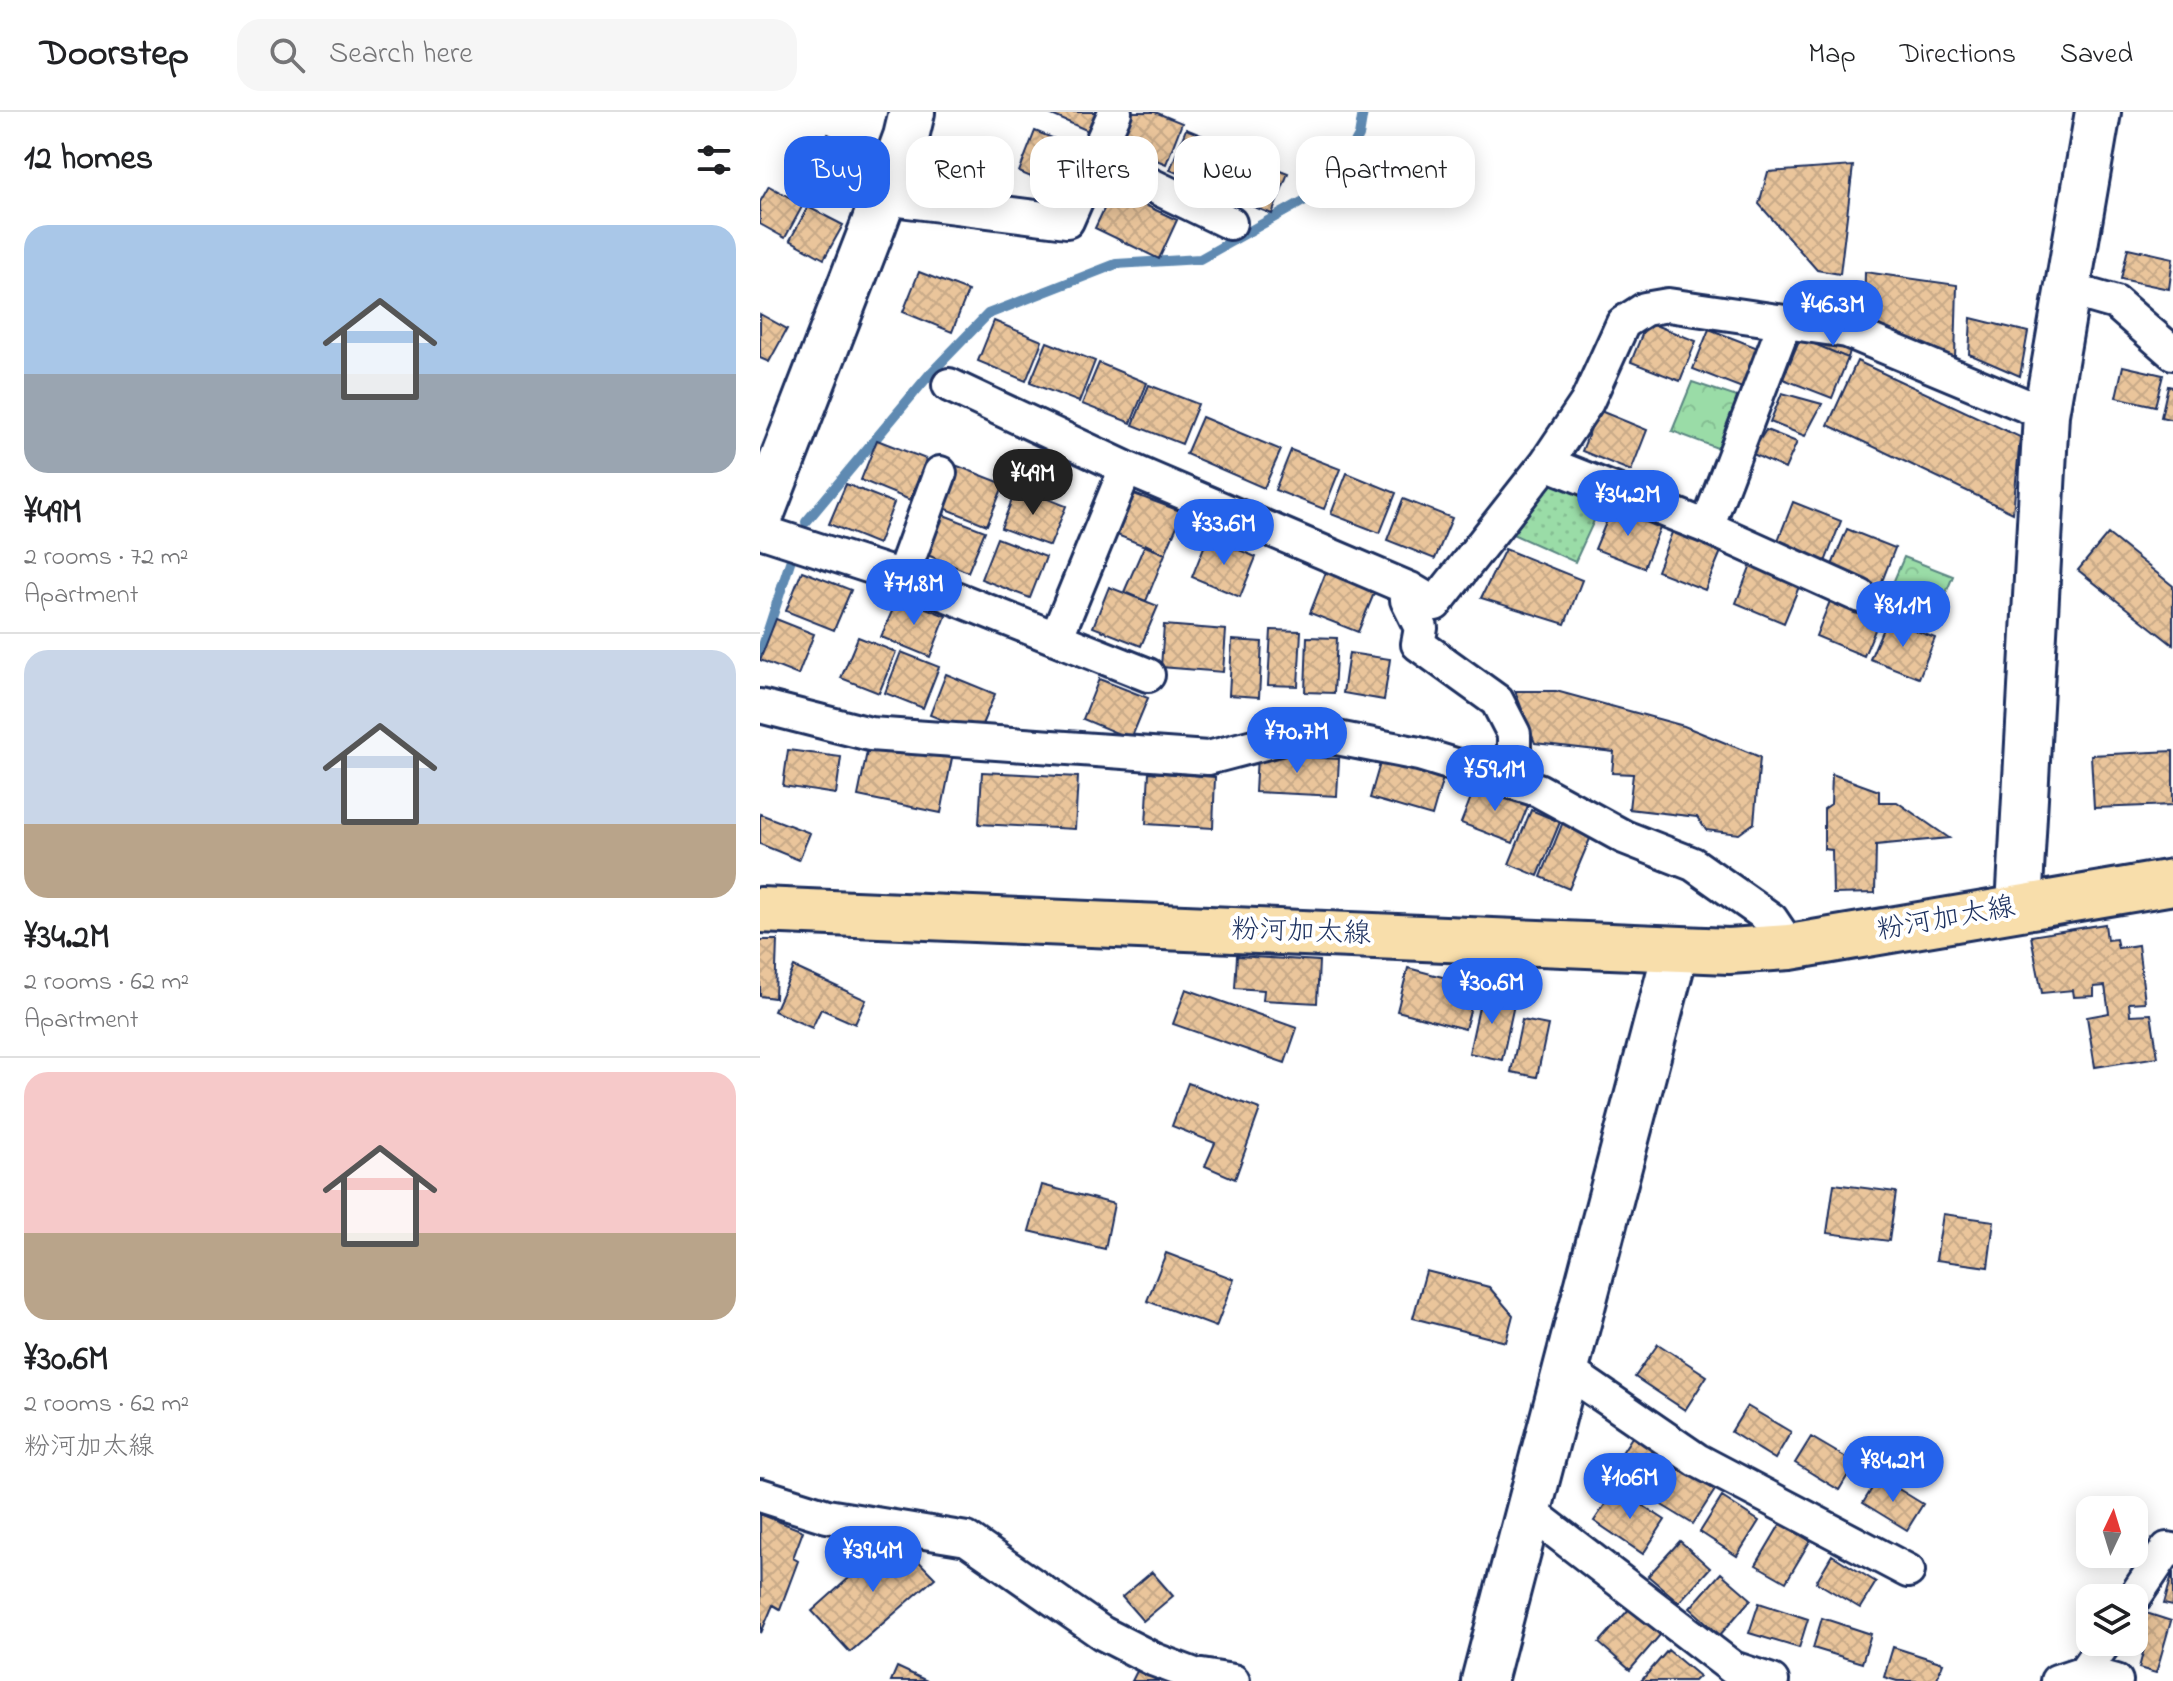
<!DOCTYPE html>
<meta charset="utf-8">
<style>
:root{--surface:#fff;--page:#f6f6f6;--text:#202124;--muted:#757577;--line:#e0e0e0;--accent:#2563eb}
body{margin:0;font-family:"Indie Flower","Klee One",sans-serif;background:var(--page);color:var(--text);height:100vh;display:flex;flex-direction:column;font-size:30px;white-space:nowrap}
*{box-sizing:border-box;margin:0}
p{font-size:26px;color:var(--muted)}
.icon{flex:none;width:44px;height:44px;fill:none;stroke:currentColor;stroke-width:2;stroke-linecap:round;stroke-linejoin:round}
.map{position:relative;flex:1;overflow:hidden}
.panel{display:flex;flex-direction:column;background:var(--surface);width:760px}
.panel>*{flex:none}
.guide{position:absolute;left:24px;top:24px;width:760px;height:72px;display:flex;gap:16px}
.needle{width:52px;rotate:4deg}
.buttons{position:absolute;left:1316px;top:1384px;display:grid;gap:16px}
.buttons a{display:grid;place-items:center;width:72px;height:72px;border-radius:16px;background:var(--surface);box-shadow:0 4px 20px #0003;font-size:40px}
.price{position:absolute;translate:-50% -68px;padding:0 18px;border-radius:28px;background:var(--accent);color:#fff;font-size:26px;line-height:52px;filter:drop-shadow(0 2px 4px #0008)}
.price::after{content:'';position:absolute;left:50%;top:48px;width:24px;height:18px;margin-left:-12px;background:inherit;clip-path:polygon(0 0,100% 0,50% 100%)}
.price.selected{background:#222;color:#fff}
ul{padding:0;list-style:none}
li{display:grid;align-content:center;gap:16px;height:424px;padding:0 24px}
li+li{border-top:2px solid var(--line)}
li span{display:grid;place-items:center;height:248px;border-radius:24px;color:#555}
li>.icon{margin-inline-start:auto}
span .icon{width:144px;height:144px;fill:#fffc;stroke-width:1}
li b{font-size:34px}
h2{display:flex;justify-content:space-between;align-items:center;height:96px;padding:0 24px;font-size:34px}
.tag{padding:0 28px;border-radius:24px;background:var(--surface);box-shadow:0 4px 20px #0003;font-size:28px;line-height:72px}
.tag.selected{background:var(--accent);color:#fff}
header{display:flex;align-items:center;gap:48px;box-sizing:border-box;height:112px;padding:0 40px;background:var(--surface);border-bottom:2px solid var(--line)}
header strong{font-size:38px}
nav{display:flex;gap:44px;margin-inline-start:auto;font-size:28px}
.search{width:560px;height:72px;background:var(--page);display:flex;align-items:center;gap:20px;box-sizing:border-box;padding:0 28px;border-radius:24px;color:var(--muted);font-size:30px}
main{display:flex;flex:1;min-height:0}
.map>svg:first-child{display:block}
</style>
<header>
<strong>Doorstep</strong>
<div class="search"><svg class="icon" aria-label="search" viewBox="0 0 24 24"><circle cx="10" cy="10" r="6"/><path d="M15 15l6 6"/></svg>Search here</div>
<nav><a>Map</a><a>Directions</a><a>Saved</a></nav>
</header>
<main>
<section class="panel">
<h2>12 homes<svg class="icon" aria-label="filters" viewBox="0 0 24 24"><path d="M4 7h16M4 17h16"/><circle cx="9" cy="7" r="2"/><circle cx="15" cy="17" r="2"/></svg></h2>
<ul>
<li><span style="background:linear-gradient(#a9c7e8 60%,#9aa5b1 0)"><svg class="icon" aria-label="home" viewBox="0 0 24 24"><path d="M3 11l9-7 9 7M6 9v11h12V9"/></svg></span><div><b>¥49M</b><p>2 rooms · 72 m²</p><p>Apartment</p></div></li>
<li><span style="background:linear-gradient(#c9d6e8 70%,#b9a48a 0)"><svg class="icon" aria-label="home" viewBox="0 0 24 24"><path d="M3 11l9-7 9 7M6 9v11h12V9"/></svg></span><div><b>¥34.2M</b><p>2 rooms · 62 m²</p><p>Apartment</p></div></li>
<li><span style="background:linear-gradient(#f6c9c9 65%,#b9a48a 0)"><svg class="icon" aria-label="home" viewBox="0 0 24 24"><path d="M3 11l9-7 9 7M6 9v11h12V9"/></svg></span><div><b>¥30.6M</b><p>2 rooms · 62 m²</p><p>粉河加太線</p></div></li>
</ul>
</section>
<div class="map">
<svg width="1413" height="1569" viewBox="0 0 1413 1569">
<defs>
<pattern id="grass-dots" width="8" height="8" patternUnits="userSpaceOnUse" patternTransform="scale(2)"><rect width="8" height="8" fill="#9adca7"/><path d="M2 2h.1M6 6h.1" fill="none" stroke="#84bd92" stroke-width="1.8" stroke-linecap="round"/></pattern>
<pattern id="forest-crowns" width="20" height="18" patternUnits="userSpaceOnUse" patternTransform="scale(2)"><rect width="20" height="18" fill="#9adca7"/><path d="M2 6a3 3 0 1 1 6 0M12 15a3 3 0 1 1 6 0" fill="none" stroke="#84bd92"/></pattern>
<pattern id="building-cross-hatch" width="8" height="8" patternUnits="userSpaceOnUse" patternTransform="scale(2)"><rect width="8" height="8" fill="#eac59b"/><path d="M0 0l8 8M0 8l8-8" fill="none" stroke="#c8aa88"/></pattern>
</defs>
<rect width="100%" height="100%" fill="#fff"/>
<filter id="ink" filterUnits="userSpaceOnUse"><feTurbulence type="fractalNoise" baseFrequency=".0125" numOctaves="2"/><feDisplacementMap in="SourceGraphic" scale="16" xChannelSelector="R" yChannelSelector="G"/><feConvolveMatrix kernelMatrix="1 2 1 2 8 2 1 2 1" color-interpolation-filters="sRGB"/></filter>
<g filter="url(#ink)">
<path fill="url(#grass-dots)" stroke="#5a8682" stroke-width="2" d="M788,366L844,387L815,450L746,419Z"/>
<path fill="url(#forest-crowns)" stroke="#5a8682" stroke-width="2" d="M932,270L986,288L965,339L912,319Z
M1144,445L1193,464L1176,505L1127,485Z"/>
<g fill="none" stroke-linecap="round" stroke-linejoin="round">
<path stroke="#5e8ab2" stroke-width="10" d="M46,410L169,263L228,202L356,152L440,147L572,73L599,24L603,0
M0,543L31,447"/>
</g>
<path fill="url(#building-cross-hatch)" stroke="#1b2f5e" stroke-width="2" d="M285,0H342L333,21Z
M370,0H395L422,11L406,52L357,32Z
M426,17L475,37L459,78L410,58Z
M275,19L324,39L307,80L259,60Z
M68,22L96,37L69,85L41,69Z
M479,42L528,61L512,102L463,83Z
M1093,54L1080,162L1057,158L999,92L1008,60Z
M9,74L43,93L25,126L0,112V90Z
M353,78L417,108L399,147L335,116Z
M48,95L83,113L64,147L30,128Z
M1368,136L1413,146L1409,177L1361,167Z
M159,160L208,179L192,220L143,200Z
M1105,160L1197,173L1195,246L1104,209Z
M0,202L27,217L9,250L0,246Z
M1211,206L1268,220L1260,264L1209,242Z
M234,209L282,229L266,269L218,249Z
M887,210L936,229L920,269L871,250Z
M949,217L998,236L982,276L933,257Z
M1040,226L1088,246L1072,286L1023,267Z
M1040,226L1091,235L1088,246Z
M287,230L335,249L319,290L270,271Z
M1097,249L1260,325L1253,401L1068,313Z
M339,251L387,271L371,311L322,292Z
M1363,254L1403,263L1395,294L1356,285Z
M389,273L438,292L422,332L373,313Z
M1408,274L1413,275V308L1401,305Z
M1022,281L1062,292L1045,324L1010,310Z
M838,298L887,318L871,359L822,339Z
M442,305L521,338L504,376L426,342Z
M1006,318L1037,330L1025,357L991,341Z
M117,328L166,347L150,388L101,368Z
M531,338L580,357L564,397L515,378Z
M195,353L244,372L227,413L179,394Z
M587,361L636,381L620,421L571,402Z
M86,372L134,391L118,432L69,412Z
M257,375L306,394L290,434L241,416Z
M374,382L423,400L405,442L357,423Z
M643,387L692,406L675,447L627,428Z
M1033,390L1081,409L1065,450L1017,431Z
M852,396L900,415L884,456L835,437Z
M176,400L225,419L208,460L160,440Z
M1087,417L1135,436L1119,477L1070,458Z
M913,418L962,437L945,478L897,459Z
M1348,422L1413,474V533L1318,458Z
M448,425L496,445L480,485L432,465Z
M237,426L286,445L270,486L221,467Z
M385,432L405,442L386,489L364,480Z
M745,437L822,468L805,512L721,486Z
M992,450L1041,470L1024,511L976,491Z
M42,459L91,478L74,518L26,499Z
M566,460L615,479L598,520L550,501Z
M349,475L398,494L381,534L333,515Z
M1072,484L1121,504L1104,544L1056,524Z
M138,485L186,504L170,545L121,525Z
M16,507L54,522L38,563L0,548Z
M1127,507L1175,526L1159,566L1110,547Z
M404,513L466,518L463,560L401,555Z
M511,518L541,519L538,574L508,573Z
M98,525L136,540L119,581L81,566Z
M547,525L577,526L574,581L545,580Z
M472,528L502,530L499,585L469,583Z
M141,540L179,555L163,596L125,581Z
M589,541L630,547L624,588L583,581Z
M186,562L235,582L218,622L170,603Z
M339,567L388,586L371,627L323,607Z
M755,579H796L924,614L1000,645L994,711L979,722L946,718L937,705L869,697L873,662L852,661L854,640L775,631Z
M109,630L192,646L181,701L98,684Z
M28,638L81,645L76,682L23,674Z
M1413,639V693L1334,696L1331,643Z
M623,641L685,659L672,704L610,686Z
M497,642L579,647L577,684L495,680Z
M222,660L318,665L315,717L219,712Z
M389,660L455,665L453,716L386,712Z
M1072,662L1119,679V690H1137L1189,726L1116,733L1115,781L1073,782L1072,738L1064,737V697L1071,692Z
M717,670L769,691L753,731L701,711Z
M771,698L800,710L778,764L749,752Z
M0,702L50,721L39,748L0,732Z
M803,710L832,722L809,777L781,765Z
M1345,812L1347,828L1356,827L1358,836L1378,833L1385,890L1369,891L1370,903L1391,902L1398,945L1335,955L1327,905L1349,901L1345,874L1334,875V884L1314,885L1313,878L1282,881L1271,824Z
M0,828H17L15,886L0,884Z
M477,844L559,849L557,891L503,888L504,878L475,876Z
M34,855L106,888L95,912L61,897L52,916L14,899Z
M648,856L717,874L705,917L637,899Z
M426,877L537,916L525,951L413,912Z
M722,881L755,888L742,948L709,941Z
M762,908L788,913L777,965L751,960Z
M428,971L500,997L475,1067L445,1054L455,1031L412,1014Z
M1074,1072L1136,1080L1129,1129L1067,1121Z
M282,1073L354,1092L345,1137L269,1119Z
M1183,1102L1234,1109L1228,1155L1176,1148Z
M406,1141L474,1167L456,1215L387,1189Z
M666,1159L729,1175L753,1203L746,1230L653,1206Z
M898,1232L947,1264L925,1298L875,1265Z
M987,1294L1031,1320L1015,1347L971,1320Z
M874,1322L911,1345L889,1380L852,1356Z
M1051,1325L1095,1351L1079,1378L1035,1351Z
M918,1354L955,1378L933,1412L895,1389Z
M1119,1365L1163,1392L1147,1418L1103,1391Z
M856,1376L905,1408L883,1442L834,1409Z
M962,1385L999,1409L977,1444L940,1420Z
M0,1402L43,1419L33,1446L38,1449L20,1497L13,1493L1,1521Z
M1021,1411L1050,1429L1026,1470L996,1453Z
M135,1425L175,1466L90,1540L52,1499Z
M920,1429L950,1456L919,1490L888,1464Z
M1072,1443L1116,1470L1100,1496L1056,1470Z
M392,1460L413,1484L383,1509L362,1485Z
M1413,1460V1494L1404,1492Z
M961,1461L991,1487L960,1523L930,1496Z
M999,1491L1048,1507L1039,1536L989,1521Z
M870,1496L900,1523L870,1558L839,1531Z
M1380,1499L1411,1509L1396,1561L1379,1556L1384,1537L1370,1534Z
M1062,1506L1111,1522L1102,1551L1053,1536Z
M1133,1535L1183,1551L1176,1569H1137L1124,1565Z
M908,1538L939,1564L934,1569H881Z
M137,1555L167,1569H131Z
M378,1557L404,1569H372Z"/>
<g fill="none" stroke-linecap="round" stroke-linejoin="round">
<g stroke="#1b2f5e" stroke-width="38">
<path id="street" d="M335,46L470,111
M124,86L307,109L355,0
M1307,177L1356,191L1413,241
M189,273L366,356L650,477L675,492L786,351L827,290L863,211L885,197L908,193L1087,219L1286,302
M786,351L947,415L1100,484
M947,415L1025,210
M0,419L142,465L388,563
M142,465L180,361
M650,477L647,488L661,516L658,532L737,589L754,622V671
M297,524L366,356
M0,594L110,622L448,646L546,620L659,642L778,678L864,725L933,752L1011,807L1030,835
M806,1258L937,1348L1148,1459
M0,1383L67,1404L207,1427L342,1521L395,1548L435,1563L473,1569
M769,1399L973,1556L1012,1569
M1374,1486L1407,1437L1413,1438
M1324,1560L1345,1530
M1297,1569L1324,1560L1356,1569"/>
</g>
<g stroke="#1b2f5e" stroke-width="50">
<path id="secondary" d="M0,406L112,117L146,25L152,0
M1259,795L1286,302L1338,0
M724,1569L916,837"/>
</g>
<g stroke="#1b2f5e" stroke-width="50">
<path id="primary" d="M0,798L969,839L1030,835L1413,770"/>
</g>
<use href="#street" stroke="#fff" stroke-width="32"/>
<use href="#secondary" stroke="#fff" stroke-width="44"/>
<use href="#primary" stroke="#f8deab" stroke-width="44"/>
</g>
</g>
<g text-anchor="middle" dominant-baseline="central" stroke-width="8" stroke-linejoin="round" paint-order="stroke">
<g font-size="28" fill="#1b2f5e" stroke="#fff">
<text transform="translate(1186 808) rotate(-10)">粉河加太線</text>
<text transform="translate(541 821) rotate(2)">粉河加太線</text>
</g>
</g>
</svg>
<div class="buttons">
<a><svg class="needle" viewBox="-14 -14 28 28"><path d="M0-13l5 13h-10z" fill="#e53935"/><path d="M0 13l5-13h-10z" fill="#757577"/></svg></a>
<a><svg class="icon" aria-label="layers" viewBox="0 0 24 24"><path d="M12 4l9 5-9 5-9-5zM3 14l9 5 9-5"/></svg></a>
</div>
<b class="price" style="left:1073px;top:236px">¥46.3M</b>
<b class="price selected" style="left:273px;top:405px">¥49M</b>
<b class="price" style="left:868px;top:426px">¥34.2M</b>
<b class="price" style="left:464px;top:455px">¥33.6M</b>
<b class="price" style="left:154px;top:515px">¥71.8M</b>
<b class="price" style="left:1143px;top:537px">¥81.1M</b>
<b class="price" style="left:537px;top:663px">¥70.7M</b>
<b class="price" style="left:735px;top:701px">¥59.1M</b>
<b class="price" style="left:732px;top:914px">¥30.6M</b>
<b class="price" style="left:1133px;top:1392px">¥84.2M</b>
<b class="price" style="left:870px;top:1409px">¥106M</b>
<b class="price" style="left:113px;top:1482px">¥39.4M</b>
<div class="guide">
<a class="tag selected">Buy</a>
<a class="tag">Rent</a>
<a class="tag">Filters</a>
<a class="tag">New</a>
<a class="tag">Apartment</a>
</div>
</div>
</main>
